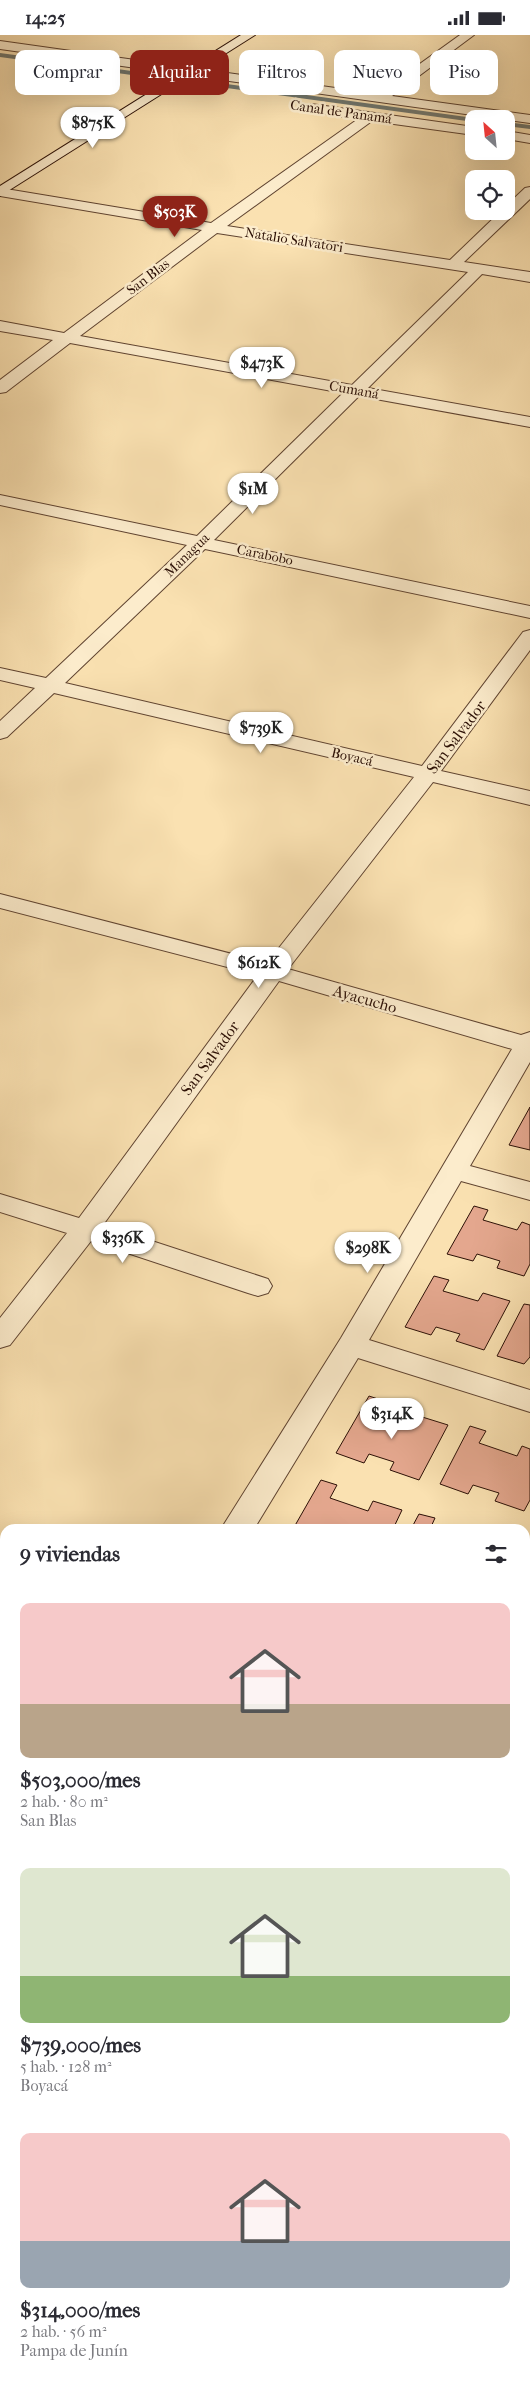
<!DOCTYPE html>
<html lang="es">
<meta charset="utf-8">
<style>
:root{--surface:#fff;--page:#f7f7f7;--text:#2b2b33;--muted:#7c7c81;--accent:#8f2418}
body{margin:0;font-family:"IM FELL French Canon",serif;background:var(--page);color:var(--text);height:100vh;display:flex;flex-direction:column;font-size:19px;white-space:nowrap}
*{box-sizing:border-box;margin:0}
p{font-size:16px;color:var(--muted)}
.icon{flex:none;width:28px;height:28px;fill:none;stroke:currentColor;stroke-width:2;stroke-linecap:round;stroke-linejoin:round}
.map{position:relative;flex:1;overflow:hidden}
.side{position:absolute;left:0px;top:1489px;width:530px;height:866px;display:flex;flex-direction:column;background:var(--surface);border-radius:15px 15px 0 0;box-shadow:0 5px 20px #0002}
.side>*{flex:none}
.hud{position:absolute;left:15px;top:15px;width:500px;height:45px;display:flex;gap:10px}
.needle{width:32px;rotate:333deg}
.fabs{position:absolute;left:465px;top:75px;display:grid;gap:10px}
.fabs a{display:grid;place-items:center;width:50px;height:50px;border-radius:10px;background:var(--surface);box-shadow:0 5px 20px #0002;font-size:25px}
.price{position:absolute;translate:-50% -42px;padding:0 11px;border-radius:18px;background:#fff;color:#222;font-size:16px;line-height:32px;filter:drop-shadow(0 1px 2px #0008)}
.price::after{content:'';position:absolute;left:50%;top:30px;width:15px;height:11px;margin-left:-8px;background:inherit;clip-path:polygon(0 0,100% 0,50% 100%)}
.price.active{background:var(--accent);color:#fff}
ul{padding:0;list-style:none}
li{display:grid;align-content:center;gap:10px;height:265px;padding:0 20px}
li span{display:grid;place-items:center;height:155px;border-radius:10px;color:#555}
li>.icon{margin-inline-start:auto}
span .icon{width:90px;height:90px;fill:#fffc;stroke-width:1}
li b{font-size:21px}
h2{display:flex;justify-content:space-between;align-items:center;height:60px;padding:0 20px;font-size:21px}
.chip{padding:0 18px;border-radius:10px;background:var(--surface);box-shadow:0 5px 20px #0002;font-size:18px;line-height:45px}
.chip.active{background:var(--accent);color:#fff}
.status{display:flex;justify-content:space-between;align-items:center;height:35px;padding:0 25px;background:var(--surface);direction:ltr}
.status svg{height:14px;fill:currentColor}
.map>svg:first-child{display:block}
</style>
<div class="status"><b>14:25</b><svg viewBox="0 0 49 12"><path d="M0 12V9h3v3zM5 12V6h3v6zM10 12V3h3v9zM15 12V0h3v12zM26 1h20v11H26zM47 4h2v5h-2z"/></svg></div>
<div class="map">
<svg width="530" height="2354" viewBox="0 0 530 2354">
<rect width="100%" height="100%" fill="#fae1b1"/>
<filter id="stains"><feTurbulence type="fractalNoise" baseFrequency=".004" numOctaves="4"/><feColorMatrix values="0 0 0 0 .2 0 0 0 0 .09 0 0 0 0 .02 0 0 0 .5 -.17"/></filter>
<radialGradient id="worn" r=".72"><stop offset=".6" stop-color="#630" stop-opacity="0"/><stop offset="1" stop-color="#630" stop-opacity=".3"/></radialGradient>
<g fill="none" stroke-linecap="round" stroke-linejoin="round">
<path fill="#71776e" fill-rule="evenodd" d="M0,18L474,83L476,84H474V87L0,22Z
M506,87L530,90V94L506,91Z"/>
</g>
<path fill="#e4a78e" stroke="#2c1006" d="M530,1072V1115L509,1110Z
M474,1171L488,1175L483,1185L517,1195L522,1187L530,1190V1229L524,1241L497,1233L500,1226L477,1219L473,1226L447,1219Z
M434,1241L449,1245L443,1256L478,1266L483,1258L510,1266L484,1315L456,1306L460,1299L436,1292L431,1300L405,1292Z
M524,1269L530,1270V1322L524,1329L497,1321Z
M369,1361L384,1366L377,1378L415,1390L419,1381L448,1390L419,1445L390,1435L394,1427L369,1419L364,1428L336,1418Z
M470,1391L486,1396L479,1408L517,1421L522,1411L530,1414V1465L524,1476L495,1466L499,1458L473,1450L468,1459L440,1449Z
M321,1445L337,1450L330,1463L368,1476L373,1466L402,1475L393,1494H293Z
M419,1479L435,1483L430,1494H411Z
M530,1513V1587L525,1586V1523Z
M525,1693L530,1695V1746L525,1757Z
M525,1817L530,1819V1832L527,1838L530,1839V1900L525,1898Z
M5,1986V2080L0,2078V1995Z
M525,2036L530,2038V2108L525,2121Z
M530,2287V2347L525,2344V2297Z
M35,2350H48L55,2354H33Z"/>
<g fill="none" stroke-linecap="round" stroke-linejoin="round">
<g stroke="#604431" stroke-width="2">
<path id="street" d="M460,0H474L392,61L530,80V88L0,14V6L378,59Z
M311,69L474,92V100L372,86L227,191L450,225L501,176H506V171L525,153L530,152V164L464,227L530,237V247L482,239L368,353L530,382V392L359,361L214,505L530,571V583L205,514L65,648L422,731L523,597L530,595V615L441,736L530,756V770L433,747L288,934L521,1000L530,997V1027L470,1131L530,1147V1165L461,1146L369,1305L530,1355V1377L358,1323L254,1494H221L341,1303L512,1014L279,946L103,1190L268,1244L272,1251L268,1258L258,1261L248,1258L91,1206L10,1310L0,1313V1283L67,1198L0,1177V1159L79,1183L258,940L0,873V859L267,928L414,742L54,658L7,702L0,704V686L35,653L0,645V633L46,643L187,510L0,470V460L197,501L343,358L70,308L6,357L0,358V345L53,305L0,296V286L64,298L202,195L0,161V153L211,188L358,84L306,76L305,73ZM217,198L468,237L352,350L80,301Z
M506,96L530,100V108L506,104Z
M0,1589L5,1590V1616L0,1615Z
M525,1625L530,1627V1655L525,1653Z
M5,1869V1909L0,1911V1871Z
M525,1983L530,1985V2021L525,2019Z
M0,2197L5,2199V2242L0,2240Z
M259,2350H309L311,2354H260Z"/>
</g>
<g stroke="#2c1006" stroke-width="2">
<path id="secondary" d="M241,0H255L0,161V151Z"/>
</g>
<use href="#street" fill="#fceccc" fill-rule="evenodd"/>
<use href="#secondary" fill="#fceccc" fill-rule="evenodd"/>
</g>
<g text-anchor="middle" dominant-baseline="central" stroke-width="5" stroke-linejoin="round" paint-order="stroke">
<g font-size="14" fill="#2c1006" stroke="#fceccc">
<text transform="translate(341 77) rotate(8)">Canal de Panamá</text>
<text transform="translate(294 205) rotate(9)">Natalio Salvatori</text>
<text transform="translate(148 242) rotate(-37)">San Blas</text>
<text transform="translate(354 355) rotate(10)">Cumaná</text>
<text transform="translate(187 520) rotate(-44)">Managua</text>
<text transform="translate(265 520) rotate(12)">Carabobo</text>
<text transform="translate(352 722) rotate(13)">Boyacá</text>
</g>
<g font-size="16" fill="#2c1006" stroke="#fceccc">
<text transform="translate(456 702) rotate(-53)">San Salvador</text>
<text transform="translate(365 964) rotate(16)">Ayacucho</text>
<text transform="translate(210 1023) rotate(-54)">San Salvador</text>
</g>
</g>
<rect width="100%" height="100%" filter="url(#stains)"/>
<rect width="100%" height="100%" fill="url(#worn)"/>
</svg>
<div class="fabs">
<a><svg class="needle" viewBox="-14 -14 28 28"><path d="M0-13l5 13h-10z" fill="#e53935"/><path d="M0 13l5-13h-10z" fill="#7c7c81"/></svg></a>
<a><svg class="icon" aria-label="locate" viewBox="0 0 24 24"><circle cx="12" cy="12" r="6"/><path d="M12 2v4M12 18v4M2 12h4M18 12h4"/></svg></a>
</div>
<b class="price" style="left:93px;top:114px">$875K</b>
<b class="price active" style="left:175px;top:203px">$503K</b>
<b class="price" style="left:262px;top:354px">$473K</b>
<b class="price" style="left:253px;top:480px">$1M</b>
<b class="price" style="left:261px;top:719px">$739K</b>
<b class="price" style="left:259px;top:954px">$612K</b>
<b class="price" style="left:123px;top:1229px">$336K</b>
<b class="price" style="left:368px;top:1239px">$298K</b>
<b class="price" style="left:392px;top:1405px">$314K</b>
<div class="hud">
<a class="chip">Comprar</a>
<a class="chip active">Alquilar</a>
<a class="chip">Filtros</a>
<a class="chip">Nuevo</a>
<a class="chip">Piso</a>
</div>
<section class="side">
<h2>9 viviendas<svg class="icon" aria-label="filters" viewBox="0 0 24 24"><path d="M4 7h16M4 17h16"/><circle cx="9" cy="7" r="2"/><circle cx="15" cy="17" r="2"/></svg></h2>
<ul>
<li><span style="background:linear-gradient(#f6c9c9 65%,#b9a48a 0)"><svg class="icon" aria-label="home" viewBox="0 0 24 24"><path d="M3 11l9-7 9 7M6 9v11h12V9"/></svg></span><div><b>$503,000/mes</b><p>2 hab. · 80 m²</p><p>San Blas</p></div></li>
<li><span style="background:linear-gradient(#dfe7d0 70%,#8fb573 0)"><svg class="icon" aria-label="home" viewBox="0 0 24 24"><path d="M3 11l9-7 9 7M6 9v11h12V9"/></svg></span><div><b>$739,000/mes</b><p>5 hab. · 128 m²</p><p>Boyacá</p></div></li>
<li><span style="background:linear-gradient(#f6c9c9 70%,#9aa5b1 0)"><svg class="icon" aria-label="home" viewBox="0 0 24 24"><path d="M3 11l9-7 9 7M6 9v11h12V9"/></svg></span><div><b>$314,000/mes</b><p>2 hab. · 56 m²</p><p>Pampa de Junín</p></div></li>
</ul>
</section>
</div>
